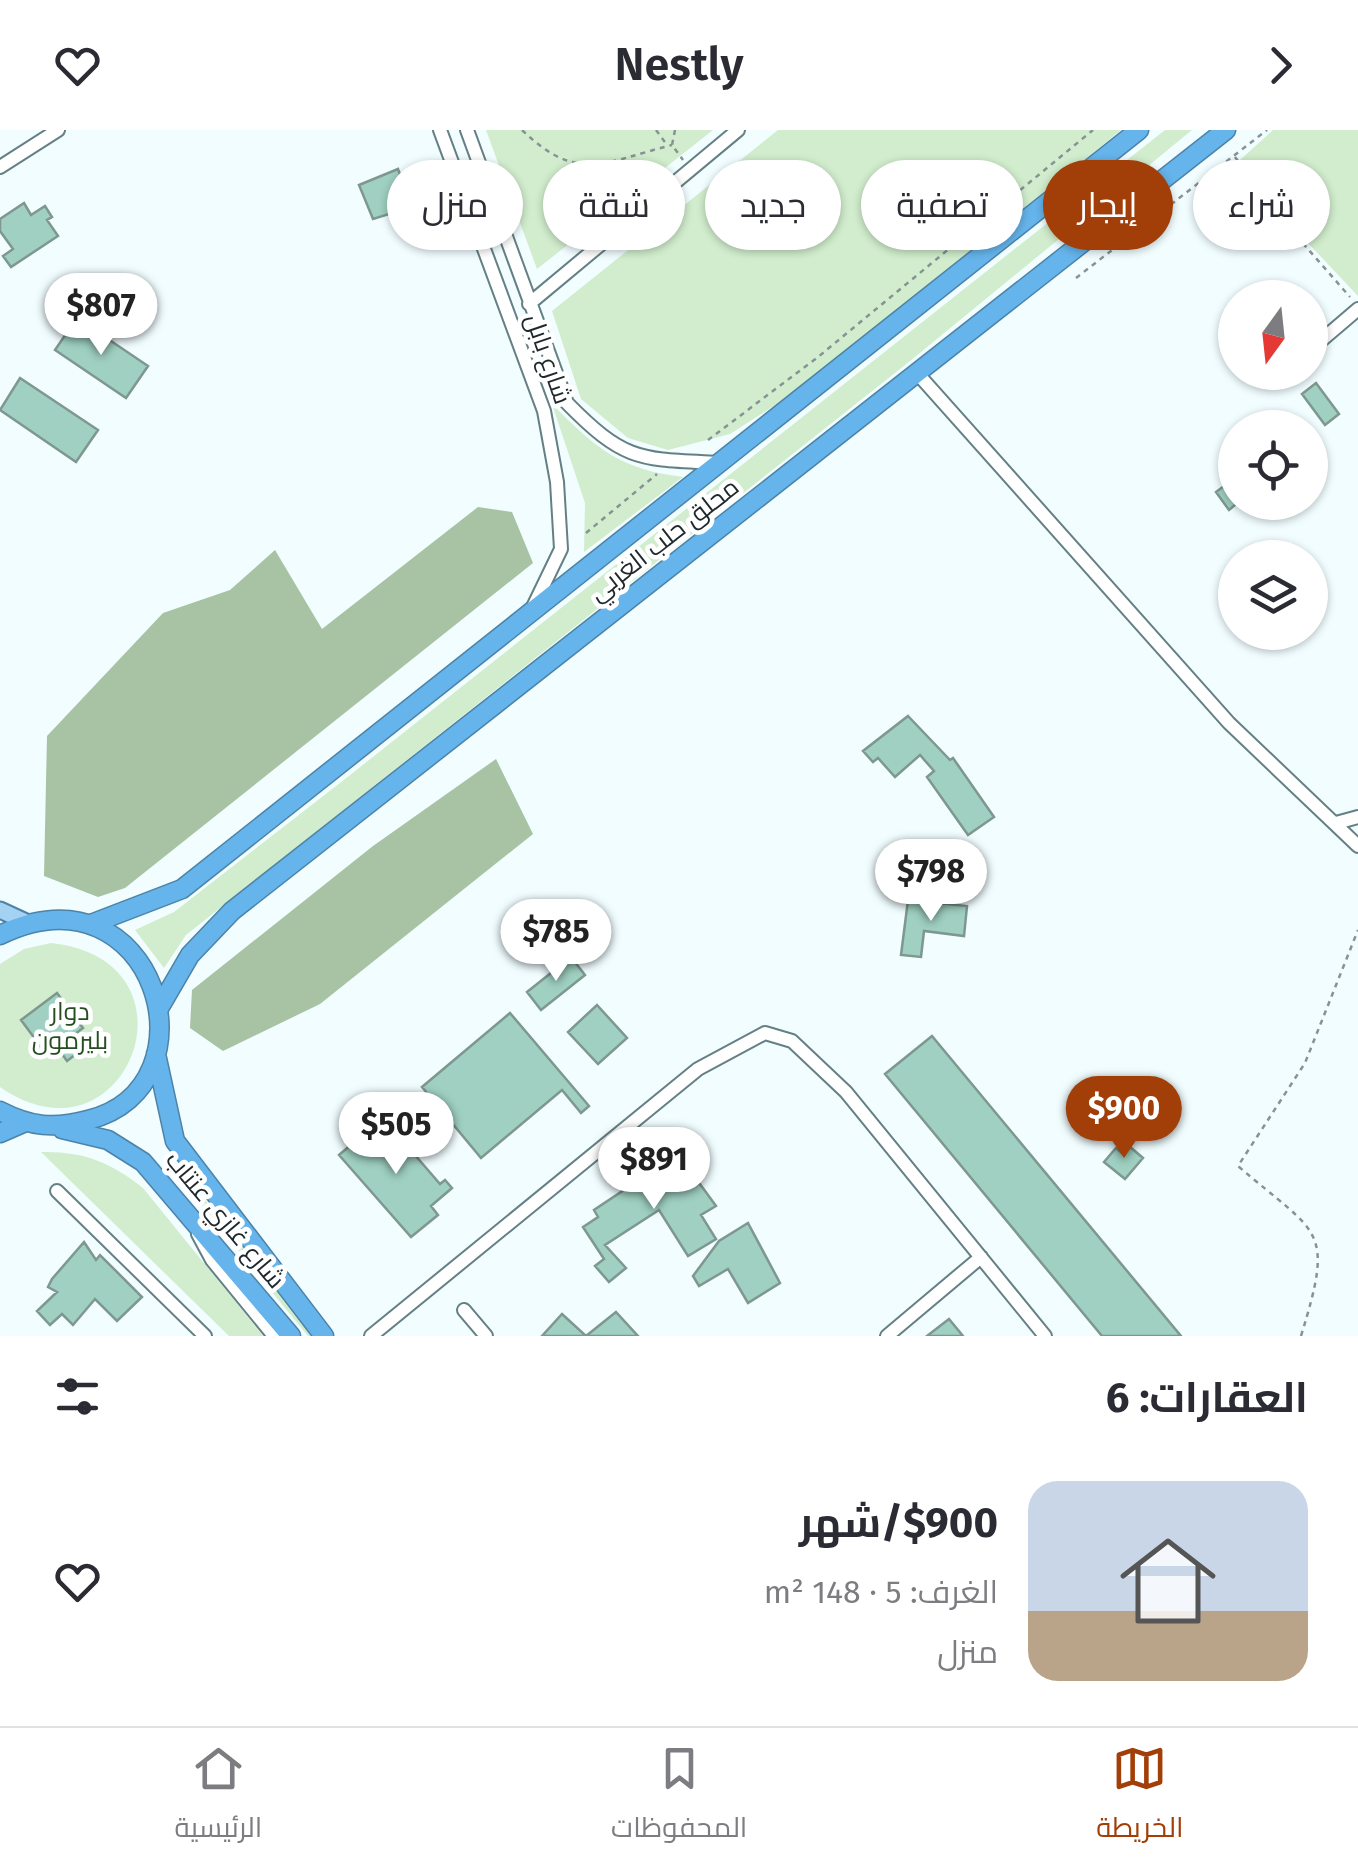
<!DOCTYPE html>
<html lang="ar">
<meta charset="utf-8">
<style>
:root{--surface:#fff;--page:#f2f2f3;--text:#2b2b33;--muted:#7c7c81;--line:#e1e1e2;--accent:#a23e07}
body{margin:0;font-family:"Fira Sans",Cairo,sans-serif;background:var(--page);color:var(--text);direction:rtl;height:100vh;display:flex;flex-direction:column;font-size:38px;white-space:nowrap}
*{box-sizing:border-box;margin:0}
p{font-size:32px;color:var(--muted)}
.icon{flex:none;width:55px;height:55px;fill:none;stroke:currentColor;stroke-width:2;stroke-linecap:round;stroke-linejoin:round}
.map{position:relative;height:1206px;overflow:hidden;direction:ltr}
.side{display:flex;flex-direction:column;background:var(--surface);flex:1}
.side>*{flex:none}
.hud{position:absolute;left:30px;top:30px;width:1300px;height:90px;direction:rtl;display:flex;gap:20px}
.needle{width:65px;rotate:195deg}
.controls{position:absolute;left:1218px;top:150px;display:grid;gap:20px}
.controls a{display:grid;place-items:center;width:110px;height:110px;border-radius:50%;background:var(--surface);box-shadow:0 2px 8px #0004;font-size:50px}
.price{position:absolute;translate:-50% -85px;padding:0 22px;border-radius:35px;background:#fff;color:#222;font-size:32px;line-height:65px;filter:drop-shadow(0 2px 5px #0008)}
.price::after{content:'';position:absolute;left:50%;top:60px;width:30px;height:22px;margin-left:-15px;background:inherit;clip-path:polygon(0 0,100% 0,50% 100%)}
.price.current{background:var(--accent);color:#fff}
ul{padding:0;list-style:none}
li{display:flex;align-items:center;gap:30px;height:250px;padding:0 50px}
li+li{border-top:2px solid var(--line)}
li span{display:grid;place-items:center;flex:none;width:280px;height:200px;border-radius:30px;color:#555}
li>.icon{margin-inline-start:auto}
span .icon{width:120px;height:120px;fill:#fffc;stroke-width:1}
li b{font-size:42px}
h2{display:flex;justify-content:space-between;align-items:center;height:120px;padding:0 50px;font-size:42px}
.tag{padding:0 35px;border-radius:45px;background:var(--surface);box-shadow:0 2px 8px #0004;font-size:35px;line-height:90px}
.tag.current{background:var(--accent);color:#fff}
header{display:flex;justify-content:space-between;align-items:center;height:130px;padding:0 50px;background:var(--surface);font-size:45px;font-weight:600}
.tabs{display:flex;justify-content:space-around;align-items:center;height:140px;border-top:2px solid var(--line);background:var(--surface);font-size:28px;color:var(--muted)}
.tabs a{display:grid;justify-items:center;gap:5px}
.tabs .current{color:var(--accent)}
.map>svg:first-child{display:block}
</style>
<header><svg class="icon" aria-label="forward" viewBox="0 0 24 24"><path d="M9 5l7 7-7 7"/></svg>Nestly<svg class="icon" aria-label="heart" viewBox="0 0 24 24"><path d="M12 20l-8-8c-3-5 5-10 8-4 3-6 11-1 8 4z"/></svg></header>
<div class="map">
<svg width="1358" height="1206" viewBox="0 0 1358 1206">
<rect width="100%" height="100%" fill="#f1fdff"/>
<path fill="#d1edcd" d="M486,0H713L537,139Z
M778,0H1121L810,253L730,304L668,320L628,308L581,269L552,181Z
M1165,0H1192L910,231L186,805L164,838L135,800L174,782L340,653Z
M1273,0H1358V166L1275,78L1240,30Z
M552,274C597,319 619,339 683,347L584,422L585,373Z
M51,813C209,830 126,1045 0,957V834L24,819Z
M41,1022C82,1021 111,1032 143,1058L263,1206H229Z
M171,1028L316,1206H308L166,1033Z"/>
<path fill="#a7c3a3" d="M478,377L512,382L533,433L125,758L98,767L44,746L47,606L163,483L230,460L275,420L322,499Z
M496,629L533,704L320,874L223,921L190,898L192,860L373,716Z"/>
<path fill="#9fd0c1" stroke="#7e978f" stroke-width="2.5" d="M398,39L412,77L373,89L359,55Z
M24,73L31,85L45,76L52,87L47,90L58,106L11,137L3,126L13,119L0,101V89Z
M77,188L148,236L126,268L55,220Z
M20,248L98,300L76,332L0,280Z
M1316,253L1339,284L1325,295L1302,264Z
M1235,348V375L1229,380L1216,362Z
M908,586L950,630L953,628L994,687L968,705L927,647L934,641L920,625L895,647L878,628L873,632L863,621Z
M908,770L967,776L964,806L924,801L921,827L901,825Z
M571,827L585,845L541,880L527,862Z
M57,863L83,898L70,908L80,921L67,931L57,917L47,925L21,890Z
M597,875L627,908L598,934L568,902Z
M510,883L589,976L581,983L562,960L481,1028L422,957Z
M932,906L1181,1206H1102L885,944Z
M383,988L440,1054L445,1050L452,1058L431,1076L438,1085L411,1107L339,1025Z
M1129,1016L1143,1028L1125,1049L1104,1032L1116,1018L1122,1023Z
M678,1024L716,1076L701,1085L716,1109L688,1126L659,1080L605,1115L626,1138L609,1152L595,1136L604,1129L583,1097L598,1087L594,1080Z
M748,1093L780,1153L748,1173L728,1139L699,1156L693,1146L719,1111Z
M84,1112L96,1130L100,1125L142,1167L117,1191L95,1169L73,1195L62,1184L50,1195L37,1181L57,1162L48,1157L52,1149Z
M616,1182L638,1206H586Z
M562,1184L586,1206H542Z
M949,1189L963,1206H927Z"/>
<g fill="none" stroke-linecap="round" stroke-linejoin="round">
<g stroke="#658084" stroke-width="16">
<path id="minor" d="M440,0L544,281L557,352L561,419L533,477
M467,0L567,273C626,333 640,329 721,333
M0,37L58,0
M529,174L738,0
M1310,220L1358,179
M917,243L1229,593L1358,716
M1282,244L1283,242
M1336,693L1358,687
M57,1061L205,1206
M198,1104L212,1130L274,1206
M464,1180L486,1206
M371,1206L698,939L765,903L792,911L846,962L1045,1206
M887,1206L981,1127"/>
</g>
<g stroke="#4c83a7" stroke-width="19">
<path id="major" d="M0,780L26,792"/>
</g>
<g stroke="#4c83a7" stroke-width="21">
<path id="highway" d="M91,794L182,759L1139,0
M0,805C155,730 221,957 88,990C54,999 31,997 0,981
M158,880L190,825L232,781L1226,0
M156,924L175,1011L324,1206
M62,999L108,1010L143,1032L291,1206
M0,1003L23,993"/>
</g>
<path stroke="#879294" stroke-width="2.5" stroke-dasharray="5 5" stroke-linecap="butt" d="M522,0C578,54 604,32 672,15
M656,0L667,15
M675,0L672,15L683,30
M1235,27L1272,78L1350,167
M1076,148L1267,0
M708,310L818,227L1093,0
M586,403L657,344
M1301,1206C1335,1096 1319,1106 1238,1036L1305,933L1358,800"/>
<use href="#minor" stroke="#fff" stroke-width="12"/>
<use href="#major" stroke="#a3d2f3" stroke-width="15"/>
<use href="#highway" stroke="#65b4eb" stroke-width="18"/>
</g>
<g text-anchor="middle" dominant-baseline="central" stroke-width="9" stroke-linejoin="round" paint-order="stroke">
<g font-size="25" fill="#1d282a" stroke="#fff">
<text transform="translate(548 229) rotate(71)">شارع بابل</text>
<text transform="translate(664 410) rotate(-38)">محلق حلب الغربي</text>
<text transform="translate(225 1090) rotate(50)">شارع غازي عنتاب</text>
</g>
<g font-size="25" fill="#264e21" stroke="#fff">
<text x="70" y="882">دوار<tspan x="70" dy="29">بليرمون</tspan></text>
</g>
</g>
</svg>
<div class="controls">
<a><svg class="needle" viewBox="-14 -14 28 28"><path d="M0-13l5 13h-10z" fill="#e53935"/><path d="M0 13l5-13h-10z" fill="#7c7c81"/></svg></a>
<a><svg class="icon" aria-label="locate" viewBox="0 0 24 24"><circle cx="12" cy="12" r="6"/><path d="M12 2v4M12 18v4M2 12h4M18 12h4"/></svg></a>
<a><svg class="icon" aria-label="layers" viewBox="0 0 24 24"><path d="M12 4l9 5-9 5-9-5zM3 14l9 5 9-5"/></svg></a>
</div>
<b class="price" style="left:101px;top:228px">$807</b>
<b class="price" style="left:931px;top:794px">$798</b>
<b class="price" style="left:556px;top:854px">$785</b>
<b class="price current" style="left:1124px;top:1031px">$900</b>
<b class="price" style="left:396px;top:1047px">$505</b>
<b class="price" style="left:654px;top:1082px">$891</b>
<div class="hud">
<a class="tag">شراء</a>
<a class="tag current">إيجار</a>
<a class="tag">تصفية</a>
<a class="tag">جديد</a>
<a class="tag">شقة</a>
<a class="tag">منزل</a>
</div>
</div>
<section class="side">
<h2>العقارات: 6<svg class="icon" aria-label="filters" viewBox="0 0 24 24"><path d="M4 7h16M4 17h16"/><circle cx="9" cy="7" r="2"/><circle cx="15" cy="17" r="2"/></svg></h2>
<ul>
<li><span style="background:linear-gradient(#c9d6e8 65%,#b9a48a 0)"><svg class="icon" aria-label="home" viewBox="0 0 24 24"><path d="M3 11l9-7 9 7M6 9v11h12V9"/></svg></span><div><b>$900/شهر</b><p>الغرف: 5 · 148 m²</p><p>منزل</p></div><svg class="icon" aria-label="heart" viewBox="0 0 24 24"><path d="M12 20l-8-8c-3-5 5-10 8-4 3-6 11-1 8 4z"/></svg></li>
</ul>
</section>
<nav class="tabs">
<a class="current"><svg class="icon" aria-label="map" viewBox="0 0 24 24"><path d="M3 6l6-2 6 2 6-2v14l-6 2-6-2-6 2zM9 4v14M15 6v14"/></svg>الخريطة</a>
<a><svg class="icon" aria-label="saved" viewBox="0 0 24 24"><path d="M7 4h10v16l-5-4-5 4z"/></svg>المحفوظات</a>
<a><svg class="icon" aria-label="home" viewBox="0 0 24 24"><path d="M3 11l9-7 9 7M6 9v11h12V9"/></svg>الرئيسية</a>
</nav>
